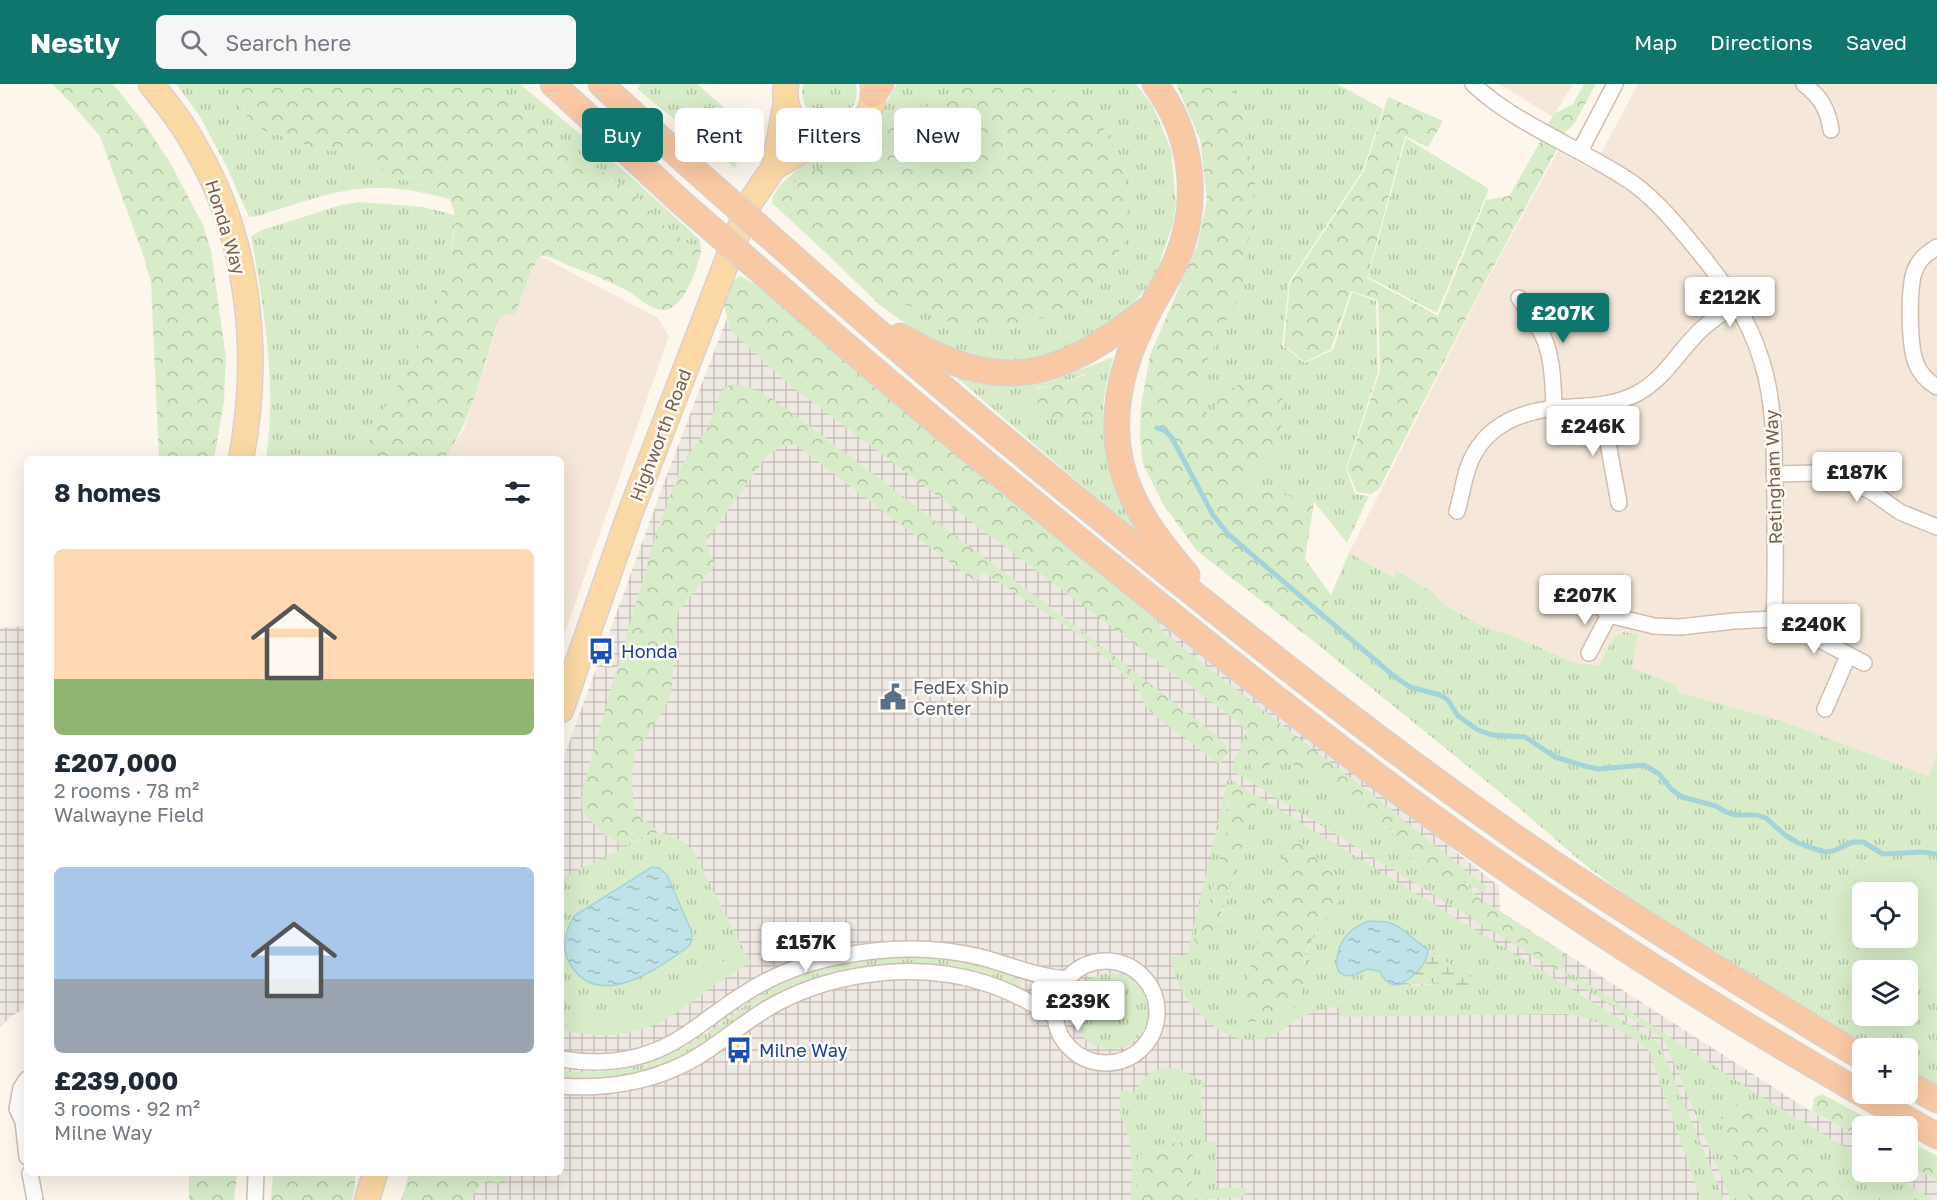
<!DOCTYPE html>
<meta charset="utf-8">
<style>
:root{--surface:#fff;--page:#f6f6f7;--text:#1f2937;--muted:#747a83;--accent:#0f766e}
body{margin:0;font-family:"Golos Text",sans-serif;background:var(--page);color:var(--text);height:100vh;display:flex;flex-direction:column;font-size:22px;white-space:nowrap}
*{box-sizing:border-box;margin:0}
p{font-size:20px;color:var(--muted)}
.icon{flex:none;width:33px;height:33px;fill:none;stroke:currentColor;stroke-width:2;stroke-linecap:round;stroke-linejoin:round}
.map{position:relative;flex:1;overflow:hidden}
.panel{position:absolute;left:24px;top:372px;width:540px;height:720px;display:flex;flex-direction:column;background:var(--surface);border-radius:9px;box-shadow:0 6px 24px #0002}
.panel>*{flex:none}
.hud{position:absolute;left:582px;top:24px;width:570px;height:54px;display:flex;gap:12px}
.fabs{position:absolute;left:1852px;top:798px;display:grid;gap:12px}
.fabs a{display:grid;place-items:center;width:66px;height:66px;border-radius:9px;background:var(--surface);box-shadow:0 6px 24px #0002;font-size:30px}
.price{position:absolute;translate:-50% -51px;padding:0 14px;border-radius:6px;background:#fff;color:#222;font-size:20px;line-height:39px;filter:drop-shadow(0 2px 3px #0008)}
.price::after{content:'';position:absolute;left:50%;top:36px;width:18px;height:14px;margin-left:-9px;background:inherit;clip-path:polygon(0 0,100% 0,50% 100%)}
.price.selected{background:var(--accent);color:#fff}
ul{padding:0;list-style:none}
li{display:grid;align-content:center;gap:12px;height:318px;padding:0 30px}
li span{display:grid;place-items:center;height:186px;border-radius:9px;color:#555}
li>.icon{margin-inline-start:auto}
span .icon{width:108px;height:108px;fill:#fffc;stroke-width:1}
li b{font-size:26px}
h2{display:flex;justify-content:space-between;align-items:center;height:72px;padding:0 30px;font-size:26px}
.chip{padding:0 21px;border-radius:9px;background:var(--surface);box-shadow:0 6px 24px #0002;font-size:21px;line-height:54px}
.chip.selected{background:var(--accent);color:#fff}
header{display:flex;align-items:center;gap:36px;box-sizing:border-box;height:84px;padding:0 30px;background:var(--accent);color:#fff}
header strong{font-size:28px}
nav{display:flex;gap:33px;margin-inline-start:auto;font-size:21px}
.search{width:420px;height:54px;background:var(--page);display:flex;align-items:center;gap:15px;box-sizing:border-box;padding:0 21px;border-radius:9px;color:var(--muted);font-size:22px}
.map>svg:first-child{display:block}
</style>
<header>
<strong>Nestly</strong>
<div class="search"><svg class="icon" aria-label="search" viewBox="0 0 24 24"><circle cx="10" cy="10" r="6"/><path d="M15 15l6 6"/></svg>Search here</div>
<nav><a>Map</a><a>Directions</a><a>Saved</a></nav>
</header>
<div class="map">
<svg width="1937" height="1116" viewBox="0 0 1937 1116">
<defs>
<pattern id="industrial-grid" width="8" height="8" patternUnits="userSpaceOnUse" patternTransform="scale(1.5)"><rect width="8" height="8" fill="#efe9e4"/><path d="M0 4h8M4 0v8" fill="none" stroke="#c7c0bb"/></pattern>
<pattern id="grass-tufts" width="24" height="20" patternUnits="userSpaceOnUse" patternTransform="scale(1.5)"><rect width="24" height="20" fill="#d8ecc9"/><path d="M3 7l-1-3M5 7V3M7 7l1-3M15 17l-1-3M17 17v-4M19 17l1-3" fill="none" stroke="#b4c2a5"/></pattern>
<pattern id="forest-crowns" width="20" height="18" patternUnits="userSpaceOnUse" patternTransform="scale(1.5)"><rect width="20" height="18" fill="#d8ecc9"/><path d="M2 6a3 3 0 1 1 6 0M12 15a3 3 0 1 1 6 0" fill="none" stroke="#b4c2a5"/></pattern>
<pattern id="wetland-marsh" width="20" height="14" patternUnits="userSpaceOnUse" patternTransform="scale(1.5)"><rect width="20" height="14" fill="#d8ecc9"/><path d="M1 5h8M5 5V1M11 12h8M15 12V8" fill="none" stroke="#b4c2a5"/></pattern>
<pattern id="water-ripples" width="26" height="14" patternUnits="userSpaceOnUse" patternTransform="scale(1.5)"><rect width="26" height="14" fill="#bfe3e8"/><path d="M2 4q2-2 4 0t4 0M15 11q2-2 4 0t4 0" fill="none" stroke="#a0bbbe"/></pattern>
</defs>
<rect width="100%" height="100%" fill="#fdf6ec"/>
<path fill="#f5e8da" d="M1499,0H1573L1553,33Z
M1638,0H1937V670L1929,692L1781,637L1677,608V602L1632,584L1638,551L1614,553L1599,581L1578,580L1518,554L1478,540L1445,521L1434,509L1398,486L1393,493L1349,469L1481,207L1558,67L1592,86Z
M540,172L658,234L669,252L561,560V375H444L463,347L482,293L499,234L505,230L515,229L531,187Z"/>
<path fill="url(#industrial-grid)" d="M741,198L1499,802L1500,827L1807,1025L1863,1055V1088H1908V1080L1937,1096V1116H401L411,1089H561V681L669,385Z
M27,542V923L10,933L0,943V544Z"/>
<path fill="url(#grass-tufts)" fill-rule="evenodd" d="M176,0H226L245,30L264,47L290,54L318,66L355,67L363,70L376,79L417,100L442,105L450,115C426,109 401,103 376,104C336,104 297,120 258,132L249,133L226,81L199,31Z
M499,0H520L628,90L700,156L701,167L687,159L657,136L640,116L621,101L566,62L538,38L518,27Z
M641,0H697L749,45L735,84L637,5Z
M803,0H856C865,46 794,47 803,0Z
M897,0H971L911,27L864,68L773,112L779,102L809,75L861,56L871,46Z
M1042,0H1136L1153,22L1171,66L1176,119L1173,140L1156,189L1143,208L1126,227L1076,264L1018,279L984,276L930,257L881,222L828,171L886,212L998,247L1043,234L1084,214L1105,190L1124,159L1081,19Z
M1229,0H1337L1383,25L1363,86L1289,198L1282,261L1305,279L1333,266L1352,208L1376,217L1378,288L1346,385L1355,410L1369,412L1347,459L1314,418L1243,402L1273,287L1221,309L1209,343L1200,291L1243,203L1239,17Z
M1406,54L1489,105L1437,229L1368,193Z
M359,118L423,123L455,131L451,178L392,375H266C277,300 264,225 251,152L262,146L341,121Z
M1113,273C1110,286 1106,300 1104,314C1099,363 1115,410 1142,450L1141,452L957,294L984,300L1019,302L1052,297ZM1085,290L1099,297L1096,335L1035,304L1056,301Z
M1349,469L1393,493L1397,486L1434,509L1445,521L1478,540L1518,554L1578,580L1599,581L1614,553L1624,548L1638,551L1632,584L1678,602L1677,608L1781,637L1929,692L1926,720L1937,743V787L1856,775L1822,845L1899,886H1863V932H1908V892L1937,909V1004L1908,987V964H1869L1635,818L1584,780L1518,723L1312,556Z
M1246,648L1248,655L1246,673L1271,682L1273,675L1280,673L1328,700L1394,747L1391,752L1394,763L1551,883L1231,686Z
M1228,694L1659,959L1724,1116H1701L1649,967C1628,946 1593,935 1565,930L1341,933L1338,922C1325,925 1311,928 1299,935C1289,940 1281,948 1271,952C1243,963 1219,949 1200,930C1185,916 1173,893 1171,873L1187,871ZM1247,707L1256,712L1216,851L1191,862L1208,824L1229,739L1226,720ZM1341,815C1318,845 1304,861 1303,901L1245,906ZM1369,837L1399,843L1415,857L1472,894C1458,897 1408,906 1397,900C1386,895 1380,888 1368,885L1355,892L1338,872C1343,854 1351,843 1369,837Z
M656,748C672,751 682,755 693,767L743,864C710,886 657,929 617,932C599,934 579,930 561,927V794Z
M906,873C947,874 985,881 1023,897L1019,902C1003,896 988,891 971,887C899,869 820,884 756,921C736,933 720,948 701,961C660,986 609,998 561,994V987C617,993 671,977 716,943C735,929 752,915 773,904C813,883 862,876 906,873Z
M1568,887L1762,1013L1863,1074V1088H1886L1934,1116H1856C1829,1085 1776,1040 1740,1021L1722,1041L1750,1116H1731L1664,955L1569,895L1565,890Z
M1073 927a38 38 0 1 1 76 0a38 38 0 1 1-76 0Z
M1167,984L1181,986L1205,998L1201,1008L1205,1058H1216V1104H1246L1244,1113L1192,1116L1193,1067L1136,1078L1138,1116H1131C1131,1099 1133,1080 1130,1062C1127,1037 1115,1035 1122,1006L1135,1009C1142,994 1151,985 1167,984Z"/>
<path fill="url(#forest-crowns)" d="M52,0H113L143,37L172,82L203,141L211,167L226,274L224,317L214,375H159L151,199L145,176L100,52L72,20Z
M226,0H499L518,27L538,38L566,62L621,101L640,116L657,136L687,159L701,167C698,183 683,228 663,226C649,225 638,213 626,206C608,197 590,189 570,182C560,178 551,171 540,172L531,187L515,230H505L499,234C483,283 474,333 444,375H356L371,354L383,327L412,278L439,214L451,178L454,150L455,131L450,115L442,105L409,98L389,90L363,70L355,67L318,66L290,54L264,47L245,30Z
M971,0H1042L1081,19L1099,37L1118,72L1127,105L1131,134L1124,159L1105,190L1084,214L1043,234L998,247L952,239L886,212L828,171L772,119L773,112L808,89L864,68L911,27Z
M1176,0H1229L1239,17L1255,101L1243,203L1200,291L1209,341L1220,309L1272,287L1283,301L1280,368L1243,401L1314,418L1305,475L1331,511L1312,556L1197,467L1163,420L1143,380L1140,354L1141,321L1150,271L1197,162L1207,116L1200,55Z
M1584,0H1596L1574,40L1564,49L1556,47L1548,40L1554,30L1573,20Z
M1388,13L1443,37L1428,63L1405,52L1367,194L1438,232L1486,116L1509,112L1543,53L1557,65L1480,207L1379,405L1371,410L1357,408L1347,385L1380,287L1378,216L1351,207L1331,265L1305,278L1284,261L1290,199L1364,87Z
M740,192L755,200L966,377L1147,521L1162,546L1180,562L1378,715L1466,787L1476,794L1486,803V808L1480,807L1461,795L1479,814L1565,870L1564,883L1559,886L1551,883L1391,760L1390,756L1394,747L1328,700L1280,673L1273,675L1267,687L1261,690L1255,689C1240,670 1253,663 1246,648C1242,639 1222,626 1214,620L791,302L731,247L724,221L730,202L734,196Z
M1091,289L1100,297L1096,335C1075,341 1039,336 1024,320L1026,311L1035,305L1056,301Z
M732,300C756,302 776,317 795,331L1082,547L1207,644L1226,661L1229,667L1220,680L1154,631L1145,621L1136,602L1081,552L983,488L976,498L796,361L785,362L768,370L705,458L715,481L678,528L671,607L665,624L635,669L632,685L633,720L636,728L659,748L642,753L623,762L605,751L591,738L582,726L581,709L657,447L682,380L708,343L722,305Z
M1234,699L1256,712L1257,717L1223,821L1216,851L1196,867H1192L1191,862L1208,824L1229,739L1227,706Z
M1298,756L1331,786L1340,801L1341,815C1329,830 1314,847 1307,865C1298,892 1314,922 1279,932C1269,935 1259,938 1247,938L1244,928L1245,906L1273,795L1287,766Z
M1822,1010L1882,1042H1863V1055L1812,1027L1814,1014Z
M1735,1020C1764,1027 1835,1092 1856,1116H1750L1722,1041L1721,1033Z
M1908,1057L1937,1072V1096L1908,1080Z
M1187,1058L1193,1067L1192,1116H1138L1136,1078L1138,1072L1166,1060Z
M189,1089H237L234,1116H189Z
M273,1089H355V1102L352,1116H271Z
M409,1089H509L505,1099C499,1100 497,1098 491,1097C481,1096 475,1109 470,1116H402Z"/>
<path fill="url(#wetland-marsh)" d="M1428,866L1472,894L1476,898L1474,903L1462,905L1433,899L1398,901C1412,896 1425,881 1428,866Z"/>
<path fill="#d8ecc9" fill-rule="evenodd" d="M1937,670V743L1926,720L1929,692Z
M1856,775L1937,787V909L1908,892V886H1899L1822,845ZM1863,808H1908V854H1863Z
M743,864L751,878C740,885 729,891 719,898C706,906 694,917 681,926C642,952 606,957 561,945V927C579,930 599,934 617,932C656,929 711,886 743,864Z"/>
<path fill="url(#water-ripples)" stroke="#a5d3da" stroke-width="1.5" d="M652,783L659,784L667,791L691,846L692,856L689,862C657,885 599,928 570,880C560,864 566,846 574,832Z
M1369,837L1388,838L1399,843L1428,866C1427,879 1420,886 1410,894C1396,905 1388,903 1379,887L1368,885C1357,889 1349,897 1338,887C1333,864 1347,844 1369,837Z"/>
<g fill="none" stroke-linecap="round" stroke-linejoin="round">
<path stroke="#a5d3da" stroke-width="5" d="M1157,344L1166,347L1172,354L1213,431L1228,450L1395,593L1410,603L1440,611L1448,616L1458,632L1478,646L1492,651L1525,653L1555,673L1588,683L1599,685L1644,681L1659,690L1672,706L1682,713L1716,722L1726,728L1736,731H1757L1766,734L1785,751L1798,759L1812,764L1825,768L1833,767L1853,758H1863L1883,770L1922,768L1937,770"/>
<g stroke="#d1beb0" stroke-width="18">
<path id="minor" d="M1473,0C1516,41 1584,65 1634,100C1657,117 1676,140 1694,162C1723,197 1749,234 1762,278C1776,323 1774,371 1775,417C1775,457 1776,496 1774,535
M1804,0C1820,13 1828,24 1831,46
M1580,67L1615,0
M1937,163C1928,168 1919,175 1915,186C1908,203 1909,262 1916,279C1920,290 1927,297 1937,303
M1519,214C1527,226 1535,237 1542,250C1553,272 1553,300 1554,324
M1601,321L1619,419
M1774,390L1814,389L1846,395L1872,408L1900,428L1937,443
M1457,427C1463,408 1464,387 1474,370C1494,334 1534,324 1572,323C1596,322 1618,320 1638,309C1662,296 1675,273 1693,254C1705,240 1721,230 1736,220
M1595,517L1609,531L1654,542L1680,543L1734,537L1774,535L1794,542L1864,579
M1589,569L1609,531
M1825,625L1848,572
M1055 928a51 51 0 1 1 102 0a51 51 0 1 1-102 0Z
M561,975C592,980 625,979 655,967C687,954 711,931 739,913C766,895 799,881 831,874C881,863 930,861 980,873C1011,881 1035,893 1068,895
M27,995L21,1004L17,1025L23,1037L27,1073
M561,1002C611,1006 663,996 705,968C729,952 751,933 777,919C838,887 919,878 985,899C1011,907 1033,920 1055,932
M30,1089L35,1116
M255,1116L256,1089"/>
</g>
<g stroke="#dad1cd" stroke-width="27">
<path id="primary" d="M151,0C167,20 184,41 196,64C250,156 261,271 241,375
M786,0C776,68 881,70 873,0
M774,83L786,18
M561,626L629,432L749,120L774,83L826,53
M367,1116L375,1089"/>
</g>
<g stroke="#dad1cd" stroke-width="27">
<path id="trunk" d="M553,0L683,120
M601,0L689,81
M1155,0C1193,51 1201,119 1176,177C1169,194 1158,209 1150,225C1124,273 1108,329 1122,383C1132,424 1160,459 1187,491
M873,11L881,0
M802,181C921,288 1045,390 1169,490C1299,594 1431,698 1569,790C1666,854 1764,914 1863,974
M786,209C883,295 983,377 1083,459C1213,565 1343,670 1480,767C1627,870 1780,965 1937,1052
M900,252C1002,312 1057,296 1146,226
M1908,1000L1937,1016"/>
</g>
<use href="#minor" stroke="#fff" stroke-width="15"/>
<use href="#primary" stroke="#fbd9a5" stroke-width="24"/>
<use href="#trunk" stroke="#f9c8a4" stroke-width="24"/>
<g stroke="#dad1cd" stroke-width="27" stroke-linecap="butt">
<path id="trunk-bridge" d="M689,81L802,181
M683,120L786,209"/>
</g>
<use href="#trunk-bridge" stroke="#f9c8a4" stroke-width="24"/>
</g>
<defs>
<g id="bus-bare" transform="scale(2.07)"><path d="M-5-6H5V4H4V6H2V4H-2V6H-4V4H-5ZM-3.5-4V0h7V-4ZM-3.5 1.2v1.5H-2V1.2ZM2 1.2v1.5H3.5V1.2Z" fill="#1a4fb4" stroke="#fffaf3" stroke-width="2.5" paint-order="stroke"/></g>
<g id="civic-bare" transform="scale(2.07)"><path d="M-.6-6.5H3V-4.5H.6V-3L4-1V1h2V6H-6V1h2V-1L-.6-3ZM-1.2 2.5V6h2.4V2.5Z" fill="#5c6f8a" stroke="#fffaf3" stroke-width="2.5" paint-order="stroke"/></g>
</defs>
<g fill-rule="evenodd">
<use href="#bus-bare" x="601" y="567"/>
<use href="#civic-bare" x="893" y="613"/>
<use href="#bus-bare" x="739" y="966"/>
</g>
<g text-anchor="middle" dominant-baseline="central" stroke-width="5" stroke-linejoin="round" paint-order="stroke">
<g font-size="18" fill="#7a5c4d" stroke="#fffaf3">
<text transform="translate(226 143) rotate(73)">Honda Way</text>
<text transform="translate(660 351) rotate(-69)">Highworth Road</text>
<text transform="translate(1773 393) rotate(-92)">Retingham Way</text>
</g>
<g font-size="18" fill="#164399" stroke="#fffaf3" text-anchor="start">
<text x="621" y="567">Honda</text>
<text x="759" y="966">Milne Way</text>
</g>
<g font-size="18" fill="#4e5e75" stroke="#fffaf3" text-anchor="start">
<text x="913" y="603">FedEx Ship<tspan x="913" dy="21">Center</tspan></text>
</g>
</g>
</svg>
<div class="fabs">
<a><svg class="icon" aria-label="locate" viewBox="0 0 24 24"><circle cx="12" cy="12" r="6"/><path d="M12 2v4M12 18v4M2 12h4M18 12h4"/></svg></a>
<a><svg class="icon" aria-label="layers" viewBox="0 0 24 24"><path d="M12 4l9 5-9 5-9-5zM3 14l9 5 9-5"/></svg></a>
<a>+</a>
<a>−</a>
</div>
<b class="price" style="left:1730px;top:244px">£212K</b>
<b class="price selected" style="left:1563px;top:260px">£207K</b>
<b class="price" style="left:1593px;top:373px">£246K</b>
<b class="price" style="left:1857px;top:419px">£187K</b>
<b class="price" style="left:1585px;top:542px">£207K</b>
<b class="price" style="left:1814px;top:571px">£240K</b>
<b class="price" style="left:806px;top:889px">£157K</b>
<b class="price" style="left:1078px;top:948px">£239K</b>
<div class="hud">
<a class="chip selected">Buy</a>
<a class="chip">Rent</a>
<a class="chip">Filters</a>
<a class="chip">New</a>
</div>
<section class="panel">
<h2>8 homes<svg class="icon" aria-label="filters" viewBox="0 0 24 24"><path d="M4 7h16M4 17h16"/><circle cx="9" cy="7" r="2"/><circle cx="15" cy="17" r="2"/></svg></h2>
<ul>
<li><span style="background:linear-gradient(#ffd9b3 70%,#8fb573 0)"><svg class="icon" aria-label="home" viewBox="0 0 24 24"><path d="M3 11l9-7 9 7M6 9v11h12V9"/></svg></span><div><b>£207,000</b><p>2 rooms · 78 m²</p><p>Walwayne Field</p></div></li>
<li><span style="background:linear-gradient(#a9c7e8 60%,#9aa5b1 0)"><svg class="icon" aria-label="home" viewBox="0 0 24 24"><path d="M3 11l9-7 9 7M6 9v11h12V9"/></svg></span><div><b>£239,000</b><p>3 rooms · 92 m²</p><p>Milne Way</p></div></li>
</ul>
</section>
</div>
